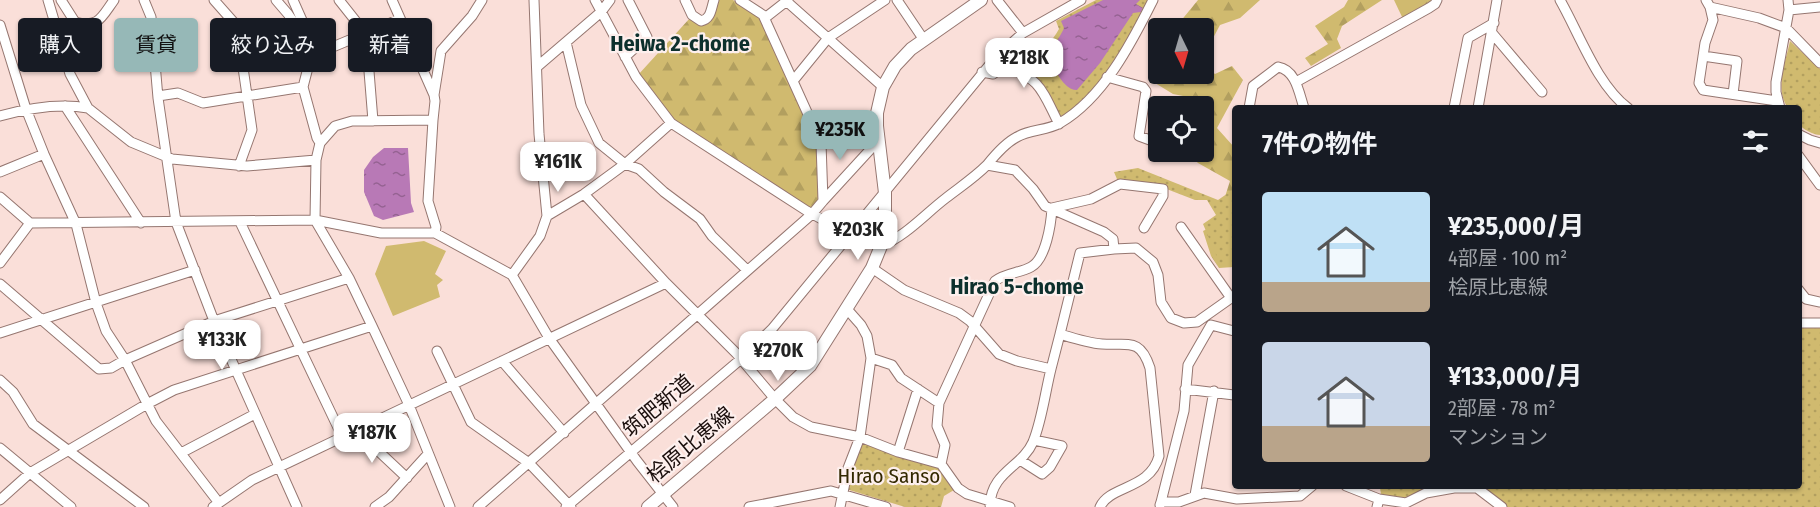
<!DOCTYPE html>
<html lang="ja">
<meta charset="utf-8">
<style>
:root{--surface:#171b24;--page:#242831;--text:#f1f3f6;--muted:#9ea1a6;--accent:#96b8b7}
body{margin:0;font-family:"Fira Sans Condensed","Noto Sans JP",sans-serif;background:var(--page);color:var(--text);height:100vh;display:flex;flex-direction:column;font-size:22px;white-space:nowrap}
*{box-sizing:border-box;margin:0}
p{font-size:20px;color:var(--muted)}
.icon{flex:none;width:33px;height:33px;fill:none;stroke:currentColor;stroke-width:2;stroke-linecap:round;stroke-linejoin:round}
.map{position:relative;flex:1;overflow:hidden}
.sheet{position:absolute;left:1232px;top:105px;width:570px;height:384px;display:flex;flex-direction:column;background:var(--surface);border-radius:6px;box-shadow:0 2px 4px #0004}
.sheet>*{flex:none}
.top-card{position:absolute;left:18px;top:18px;width:570px;height:54px;display:flex;gap:12px}
.needle{width:39px;rotate:175deg}
.tools{position:absolute;left:1148px;top:18px;display:grid;gap:12px}
.tools a{display:grid;place-items:center;width:66px;height:66px;border-radius:6px;background:var(--surface);box-shadow:0 2px 4px #0004;font-size:30px}
.price{position:absolute;translate:-50% -51px;padding:0 14px;border-radius:12px;background:#fff;color:#222;font-size:20px;line-height:39px;filter:drop-shadow(0 2px 3px #0008)}
.price::after{content:'';position:absolute;left:50%;top:36px;width:18px;height:14px;margin-left:-9px;background:inherit;clip-path:polygon(0 0,100% 0,50% 100%)}
.price.current{background:var(--accent);color:#111}
ul{padding:0;list-style:none}
li{display:flex;align-items:center;gap:18px;height:150px;padding:0 30px}
li span{display:grid;place-items:center;flex:none;width:168px;height:120px;border-radius:6px;color:#555}
li>.icon{margin-inline-start:auto}
span .icon{width:72px;height:72px;fill:#fffc;stroke-width:1}
li b{font-size:26px}
h2{display:flex;justify-content:space-between;align-items:center;height:72px;padding:0 30px;font-size:26px}
.pill{padding:0 21px;border-radius:6px;background:var(--surface);box-shadow:0 2px 4px #0004;font-size:21px;line-height:54px}
.pill.current{background:var(--accent);color:#111}
.map>svg:first-child{display:block}
</style>
<div class="map">
<svg width="1820" height="507" viewBox="0 0 1820 507">
<defs>
<pattern id="forest-firs" width="22" height="20" patternUnits="userSpaceOnUse" patternTransform="scale(1.5)"><rect width="22" height="20" fill="#d0ba6f"/><path d="M5 1l3.5 6h-7zM16 11l3.5 6h-7z" fill="#b29f5f"/></pattern>
<pattern id="park-dots" width="8" height="8" patternUnits="userSpaceOnUse" patternTransform="scale(1.5)"><rect width="8" height="8" fill="#d0ba6f"/><path d="M2 2h.1M6 6h.1" fill="none" stroke="#b29f5f" stroke-width="1.8" stroke-linecap="round"/></pattern>
<pattern id="water-ripples" width="26" height="14" patternUnits="userSpaceOnUse" patternTransform="scale(1.5)"><rect width="26" height="14" fill="#b879b6"/><path d="M2 4q2-2 4 0t4 0M15 11q2-2 4 0t4 0" fill="none" stroke="#956292"/></pattern>
</defs>
<rect width="100%" height="100%" fill="#fadfd9"/>
<path fill="url(#forest-firs)" d="M716,0H733L762,19L818,144L820,198L811,209L675,122L638,75L690,18L700,24L711,21Z
M1198,0H1260L1240,18L1220,25L1203,57V28H1175Z
M1348,0H1382L1342,26L1337,39L1341,48L1311,66L1305,58L1328,44L1315,26L1344,7Z
M1394,0H1433L1431,3L1403,19Z
M1158,50V74H1203V64L1215,74L1232,66L1243,80L1217,128L1234,147V267L1219,268L1211,256L1203,231L1221,222L1223,203L1230,181L1198,163L1187,152H1203V106H1187L1193,98L1173,94L1155,83L1150,61Z"/>
<path fill="url(#park-dots)" d="M1096,0H1149C1128,45 1102,91 1060,121L1043,86L1029,71L1056,34L1059,29L1056,21Z
M1790,41L1820,69V135C1814,135 1801,129 1799,123C1797,120 1799,112 1798,108H1788C1774,89 1786,61 1790,41Z
M1138,168L1218,200L1234,189V265L1220,264L1203,224L1216,215L1207,200H1195L1164,188L1119,184L1114,172Z
M1799,327H1820V507H1505L1479,486H1798Z
M860,441L938,467L954,490L944,496L941,507H905L846,489Z
M1371,486H1473C1444,492 1408,506 1381,494L1380,488Z"/>
<path fill="#d0ba6f" d="M424,241L446,251L435,274L443,280L437,285L440,297L393,316L375,274L386,246Z"/>
<path fill="url(#water-ripples)" d="M1103,0H1140L1136,4L1143,8L1141,12L1133,13L1100,63L1077,90C1064,91 1051,66 1052,54C1052,46 1061,36 1064,28L1061,21Z
M384,148H408L411,203L414,212L383,220L374,216L364,192V170L373,157Z"/>
<g fill="none" stroke-linecap="round" stroke-linejoin="round">
<g stroke="#957670" stroke-width="11">
<path id="minor" d="M48,0L70,74L88,108L131,142L172,159L247,166L316,160
M61,0L75,22C99,28 101,18 114,0
M144,0L151,17L158,98L176,222L214,321L297,507
M214,0L237,26L252,130L239,166
M276,0L288,14L305,39
M293,0L309,36L311,47V56L303,87L317,138L320,143
M339,0L366,34L373,121
M392,0L434,95L435,101L433,120
M595,0L636,77L671,123L807,211L849,234
M685,0L692,15L701,21C711,19 711,9 714,0
M785,0L883,87
M897,0L924,40
M997,0L1023,33
M1560,0C1579,33 1597,85 1628,108
M1706,0L1710,7L1759,18L1786,28L1820,63
M1710,7L1713,20L1705,43L1699,83L1703,90L1777,101
M1789,10L1820,7
M765,18L788,0
M0,25L26,109L44,154L76,224L96,303L106,331L125,360L156,421L219,503
M1492,33L1542,92
M566,42L581,105L599,143L625,164L671,123
M311,56L400,19
M1703,56L1737,61L1733,94
M625,57L647,37L628,0
M538,66L601,12L610,0
M982,72L993,74L1004,66C1042,79 1042,91 1059,124
M1107,77L1143,87L1146,91L1139,136L1158,143
M793,81L828,38L885,0
M1296,82L1429,8L1435,4L1437,0
M434,95L441,51L472,16L482,0
M158,96L178,93L203,103L303,87
M65,106L141,223
M1249,108L1253,86L1278,67C1296,70 1299,93 1304,108
M1454,108L1468,38L1494,23
M1478,108L1497,0
M1780,108L1776,92V82L1789,10L1788,0
M0,116C29,108 59,103 88,108
M1798,134L1810,140L1820,143
M1798,155L1820,185
M0,172L44,154
M584,194L666,283L736,353L775,399L793,417L811,427L860,437L898,452L941,464L958,488L967,494L1010,507
M0,197L30,223L315,220L381,233H435L512,275L549,338L637,461L673,507
M823,201L878,141
M547,216L584,194L625,164L639,169L664,192L700,219L712,236L747,270
M240,222L342,436
M435,233L436,227L428,201L433,120L352,121L335,126L320,143L316,160L315,220L349,278L372,326L409,405L450,507
M881,246C906,236 925,214 946,198C960,187 974,178 987,165
M1114,249L1136,248L1153,262L1158,275L1161,302L1171,318L1184,323L1197,322L1231,298L1181,227
M0,263L30,223
M872,268L904,290L959,313L970,321L999,354L1017,361L1051,369L1060,334
M512,275L540,236L547,216L539,134L534,0
M0,284L99,369L111,368L125,360L214,321L349,278
M1798,289L1806,299L1820,302
M1798,323H1820
M0,333L195,270
M437,351L471,422L529,463L571,507
M871,358L892,365L901,378L939,403L937,426L945,445L941,464
M502,361L564,433
M0,380L13,392L33,424L144,507
M1185,389L1234,395
M939,403L995,281C1005,273 1020,273 1031,267C1046,259 1051,224 1052,208L1091,199L1120,184L1163,189V196L1144,228
M356,430L407,478
M0,448L71,507
M898,452L918,389
M181,453L255,414
M1020,460L1042,474L1050,467L1062,446L1034,440
M1346,486L1379,499L1377,507
M1195,495L1214,391
M1379,499L1406,503L1426,493L1454,488H1477L1502,507
M0,500L30,473L147,404L174,390L372,326
M1161,502L1184,411L1188,365L1211,325L1234,331
M990,505C991,472 1022,467 1033,442C1042,420 1045,393 1051,369
M1160,505L1161,502H1179L1204,493L1237,499L1300,496L1312,486
M213,507L252,480L666,283
M375,507L389,497L428,454
M478,507L812,214L823,201L821,143L763,15L740,0
M566,507L741,359L772,329L996,57L1023,33L1081,0
M749,507L831,491L886,507
M840,507L848,468L860,437L871,358L867,336L861,325L846,308
M1100,507C1110,485 1150,490 1159,456L1150,368C1140,337 1128,346 1102,344C1088,343 1073,338 1060,334L1080,253L1114,249L1113,239L1104,232L1045,206L1033,189L1015,170L987,165C995,155 1005,143 1017,137C1030,129 1047,131 1060,123C1103,98 1131,44 1153,0"/>
</g>
<g stroke="#957670" stroke-width="14">
<path id="major" d="M648,507L775,399L810,366L872,268L881,246L885,220V193L877,126V113L883,87L895,66L911,49L981,0"/>
</g>
<use href="#minor" stroke="#fff" stroke-width="9"/>
<use href="#major" stroke="#fff" stroke-width="12"/>
</g>
<g text-anchor="middle" dominant-baseline="central" stroke-width="4.5" stroke-linejoin="round" paint-order="stroke">
<g font-size="21" fill="#1a0e0c" stroke="#fdefed">
<text transform="translate(658 406) rotate(-40)">筑肥新道</text>
<text transform="translate(690 445) rotate(-40)">桧原比恵線</text>
</g>
<g font-size="21" fill="#332901" stroke="#fdefed">
<text x="889" y="476">Hirao Sanso</text>
</g>
<g font-size="22" font-weight="bold" fill="#0d302d" stroke="#fdefed">
<text x="680" y="43">Heiwa 2-chome</text>
<text x="1017" y="286">Hirao 5-chome</text>
</g>
</g>
</svg>
<div class="tools">
<a><svg class="needle" viewBox="-14 -14 28 28"><path d="M0-13l5 13h-10z" fill="#e53935"/><path d="M0 13l5-13h-10z" fill="#9ea1a6"/></svg></a>
<a><svg class="icon" aria-label="locate" viewBox="0 0 24 24"><circle cx="12" cy="12" r="6"/><path d="M12 2v4M12 18v4M2 12h4M18 12h4"/></svg></a>
</div>
<b class="price" style="left:1024px;top:89px">¥218K</b>
<b class="price current" style="left:840px;top:161px">¥235K</b>
<b class="price" style="left:558px;top:193px">¥161K</b>
<b class="price" style="left:858px;top:261px">¥203K</b>
<b class="price" style="left:222px;top:371px">¥133K</b>
<b class="price" style="left:778px;top:382px">¥270K</b>
<b class="price" style="left:372px;top:464px">¥187K</b>
<div class="top-card">
<a class="pill">購入</a>
<a class="pill current">賃貸</a>
<a class="pill">絞り込み</a>
<a class="pill">新着</a>
</div>
<section class="sheet">
<h2>7件の物件<svg class="icon" aria-label="filters" viewBox="0 0 24 24"><path d="M4 7h16M4 17h16"/><circle cx="9" cy="7" r="2"/><circle cx="15" cy="17" r="2"/></svg></h2>
<ul>
<li><span style="background:linear-gradient(#bfe0f5 75%,#b9a48a 0)"><svg class="icon" aria-label="home" viewBox="0 0 24 24"><path d="M3 11l9-7 9 7M6 9v11h12V9"/></svg></span><div><b>¥235,000/月</b><p>4部屋 · 100 m²</p><p>桧原比恵線</p></div></li>
<li><span style="background:linear-gradient(#c9d6e8 70%,#b9a48a 0)"><svg class="icon" aria-label="home" viewBox="0 0 24 24"><path d="M3 11l9-7 9 7M6 9v11h12V9"/></svg></span><div><b>¥133,000/月</b><p>2部屋 · 78 m²</p><p>マンション</p></div></li>
</ul>
</section>
</div>
